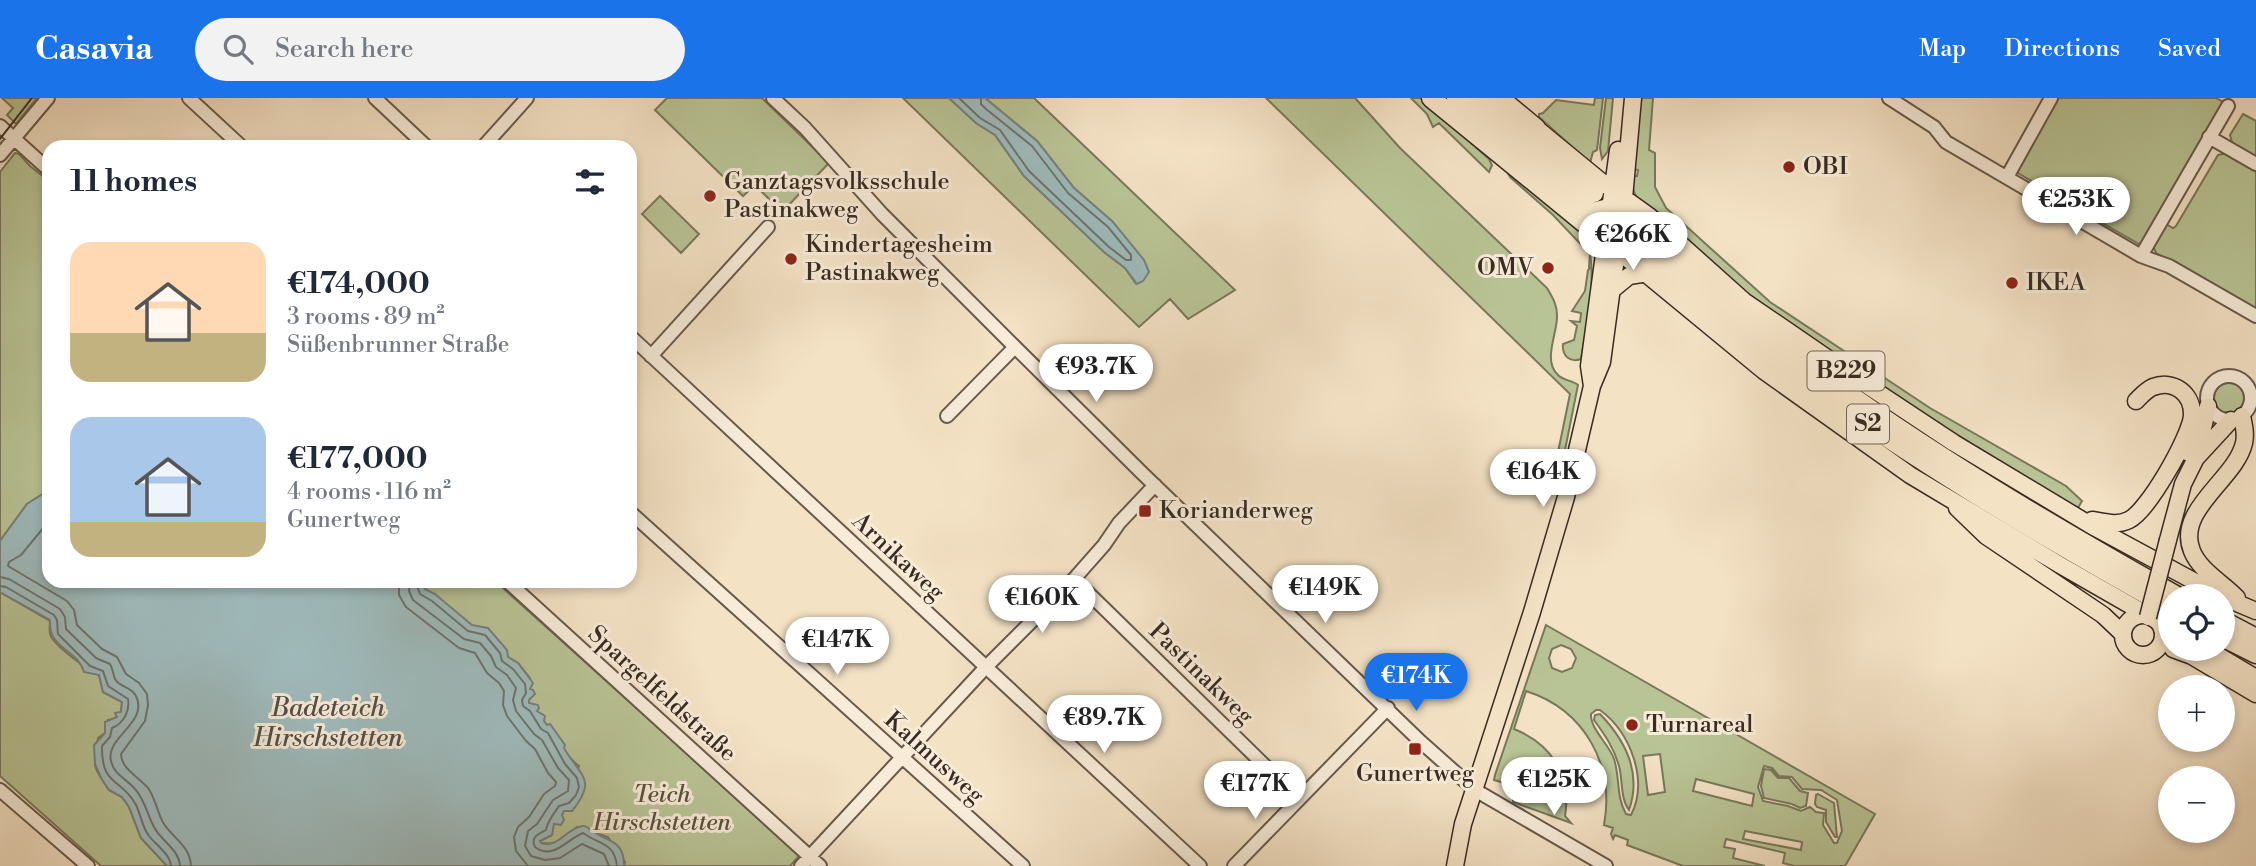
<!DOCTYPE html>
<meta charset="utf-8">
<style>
:root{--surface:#fff;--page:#f2f2f3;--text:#1f2937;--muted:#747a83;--accent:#1a73e8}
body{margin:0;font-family:"Libre Bodoni",serif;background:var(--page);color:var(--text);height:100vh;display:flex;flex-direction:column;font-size:26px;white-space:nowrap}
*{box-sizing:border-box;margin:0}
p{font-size:23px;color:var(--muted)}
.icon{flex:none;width:38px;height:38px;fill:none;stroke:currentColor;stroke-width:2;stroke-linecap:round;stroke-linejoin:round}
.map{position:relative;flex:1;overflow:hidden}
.side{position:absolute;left:42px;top:42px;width:595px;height:448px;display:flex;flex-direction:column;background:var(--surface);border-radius:21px;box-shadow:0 4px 10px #0003}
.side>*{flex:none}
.fabs{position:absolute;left:2158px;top:486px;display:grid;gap:14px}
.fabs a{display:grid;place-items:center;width:77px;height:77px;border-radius:50%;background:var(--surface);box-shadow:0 4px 10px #0003;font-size:35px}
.price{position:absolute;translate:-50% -60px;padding:0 16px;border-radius:24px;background:#fff;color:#222;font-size:23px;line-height:46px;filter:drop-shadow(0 2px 4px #0008)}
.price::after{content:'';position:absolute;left:50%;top:42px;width:21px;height:16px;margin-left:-10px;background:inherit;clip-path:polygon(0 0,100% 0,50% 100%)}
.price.current{background:var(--accent);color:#fff}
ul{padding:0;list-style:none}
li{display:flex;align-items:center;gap:21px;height:175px;padding:0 28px}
li span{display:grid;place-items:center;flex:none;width:196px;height:140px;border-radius:21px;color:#555}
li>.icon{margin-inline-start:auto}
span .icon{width:84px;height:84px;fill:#fffc;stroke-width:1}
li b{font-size:30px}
h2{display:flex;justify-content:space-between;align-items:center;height:84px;padding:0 28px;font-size:30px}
header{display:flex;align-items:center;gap:42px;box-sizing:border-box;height:98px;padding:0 35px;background:var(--accent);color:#fff}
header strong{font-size:33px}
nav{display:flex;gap:38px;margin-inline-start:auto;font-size:24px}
.search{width:490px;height:63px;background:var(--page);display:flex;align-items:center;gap:18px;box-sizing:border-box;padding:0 24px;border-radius:38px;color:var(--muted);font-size:26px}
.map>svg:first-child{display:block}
</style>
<header>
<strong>Casavia</strong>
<div class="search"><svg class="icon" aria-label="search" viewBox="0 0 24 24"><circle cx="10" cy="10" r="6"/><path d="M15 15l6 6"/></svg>Search here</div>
<nav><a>Map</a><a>Directions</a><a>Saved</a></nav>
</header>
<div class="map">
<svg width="2256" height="768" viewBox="0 0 2256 768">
<rect width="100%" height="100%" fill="#f4e2c5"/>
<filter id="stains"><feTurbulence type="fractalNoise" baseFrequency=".00286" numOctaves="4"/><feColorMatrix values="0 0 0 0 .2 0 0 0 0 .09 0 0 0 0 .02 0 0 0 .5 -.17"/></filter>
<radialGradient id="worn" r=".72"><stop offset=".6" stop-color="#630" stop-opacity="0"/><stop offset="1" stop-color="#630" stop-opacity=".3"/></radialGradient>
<path fill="#b9c496" stroke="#78785c" stroke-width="2" fill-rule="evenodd" d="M2,0H37L16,26L7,17L13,10Z
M667,0H762L829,65L782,114L755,87L743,98L655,12Z
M903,0H949L976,25L995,37L1024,78L1104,154L1125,170L1136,186L1113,124L1074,90L1037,43L985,0H1034L1235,192L1188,221L1170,201L1139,229Z
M1266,0H1355L1400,50L1547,190C1552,199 1557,206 1557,217C1558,235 1542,262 1558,277C1564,283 1572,282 1578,287L1557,392L1551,388L1570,296Z
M1411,0H1421L1489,61L1492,67L1489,74L1439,25L1433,29L1427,16Z
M1595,0H1603L1597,52L1593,54L1590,65L1539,19V16L1543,15L1556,2L1594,7Z
M1606,0H1613L1608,53L1602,61L1600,50Z
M1641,0H1653L1649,52L1655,55V89L1666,110L1770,204L1930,310L2066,388L2082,403L2078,410L1953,337L1760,207L1671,130C1659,102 1631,116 1632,78H1637L1638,72L1633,71Z
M2058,0H2216L2225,5L2142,145L2139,146L2099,123L2102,116L2093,111L2089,117L2018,75L2017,71Z
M2243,16L2256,23V62L2233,48L2230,37Z
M15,55L19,56L30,68L49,83V392L27,406L0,443V74Z
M2229,55L2256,71V213L2156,155L2153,148L2166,126L2173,130L2176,128L2218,57Z
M1505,70L1588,137L1584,142C1601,163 1585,234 1581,261C1570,265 1562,258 1563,246L1574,242L1577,228L1571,223L1580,224L1581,215L1572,213L1585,193L1588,172L1590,170L1589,169L1590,156L1553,117L1510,79Z
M660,98L699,136L681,155L642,116Z
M2214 300a15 15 0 1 1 30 0a15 15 0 1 1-30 0Z
M426,483H495L800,757L790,768H624L625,764L608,739L577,729L555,746L541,745L540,743L552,737L553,726L564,713L579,668C558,652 549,624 529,605L530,580L518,565L508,559L435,497L424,491Z
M0,494L50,523C50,528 48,535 52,540C60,552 86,570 99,577L103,594L122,604L121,614L114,621L108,622L105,635L98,640L95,667L97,673L109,692L122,699L129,709L141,740L167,768H101L0,678Z
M1546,527L1875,716L1845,768H1794L1783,765L1785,755L1726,741L1724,749L1735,751L1733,760L1765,768H1683L1627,747L1628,742L1615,737L1613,741L1611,736L1613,730L1604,727C1615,667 1585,612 1526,593L1514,631C1551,646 1572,677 1565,718L1571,725L1513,704C1513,691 1507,685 1494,682L1495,677ZM1561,547L1571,551L1576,560L1572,570L1562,574L1552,570L1549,560L1552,551ZM1596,612H1600C1630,634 1649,682 1631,717L1626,716C1616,699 1620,679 1614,661C1609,646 1590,631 1591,616ZM1660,656L1665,694L1648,697L1643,658ZM1764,668L1772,670L1779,678L1792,679L1802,691L1821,692L1837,702L1842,733L1837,745H1834L1823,727L1824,715L1816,714L1810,709L1801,713L1788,708L1763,703L1758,689ZM1696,681L1754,696L1752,708L1693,693ZM1745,733L1802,744L1801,752L1743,741Z
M1600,616C1625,642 1642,675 1629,712C1620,700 1623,682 1619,668C1614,650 1605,637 1594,622L1595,617Z
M1764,671L1771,672L1778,680H1789L1800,693L1808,695L1806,708L1800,710L1792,706L1764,700L1761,688Z
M1818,696L1834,705L1837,739H1835L1826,724V712L1817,709L1815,706L1816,697Z"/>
<path fill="#9fbcbe" stroke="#768280" stroke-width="2" d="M949,0H985L1037,43L1074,90L1113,124L1144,162L1149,174L1143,183L1137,186L1125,170L1104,154L1024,78L995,37L976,25Z
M49,392V483H426L425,491L435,496L472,527L488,530L507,552L508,559L518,565L533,585L530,591L533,592L535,596L529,602V605L538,607L539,610L537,613L545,618L544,623L547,627L550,626L565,647L564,650C580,678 598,681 572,713H564L562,717L564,722L561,727L554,726L552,737L540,743L541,745C558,750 565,733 579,729C587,726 588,731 594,734C610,745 624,742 624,768H167L141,740L129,709L122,699L109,692L101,680L95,666L94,647L105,635V624L117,619L115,615L121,614L122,604L103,594L99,577L84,574C76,549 48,552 50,522L0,494V443L27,406Z"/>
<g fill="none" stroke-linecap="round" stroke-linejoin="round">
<path stroke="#6c7470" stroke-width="2" d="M959,0L980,20L1000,32L1029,73L1109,149L1126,162H1131V157L1108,129L1068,95L1032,48L986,11L981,6V0
M49,423L21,457L9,464L8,468L67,503L74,512L77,527L102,551L117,559L126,576L139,585L147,596L148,607L145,623L121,656C121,671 139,679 148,690C156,701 157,715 164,726C174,741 190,748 191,768
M0,479L9,481L60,511L65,519L66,531L96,560L110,566C113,571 113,576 115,581C119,589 132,589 136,598C149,625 105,639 111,663C114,677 127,681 135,691C145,702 147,716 154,729C161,743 179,751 180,768
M399,483V497L406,509L459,550L475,555L487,575L499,585L504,593L503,607L507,618L526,643L535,651L548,675L556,684L555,688L544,696L529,719L518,729L514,739L516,753L528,768
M410,483L409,493L413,502L464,541L480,545L491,558L496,569L507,577L516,590L513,602L516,613L534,636L542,642L558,670L569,682L568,693L553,702L537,726L528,733L525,748L531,758L545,762L560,760L582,746L604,756L609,768
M419,483L418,491L420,496L432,503L468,533L485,537L500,555L502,563L513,571L525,586L526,595L522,602L523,608L530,613L541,631L548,635L565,666L577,680L579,689L576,697L569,705L559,708C554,715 547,724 546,732C539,736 530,739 535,749C553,763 567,741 583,735C600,747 614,744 617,768
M0,488L6,489L54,517L57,522L58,536L90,568L103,573L108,588L128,601C130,613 124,625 112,630L110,639L102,648C101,689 122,680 136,707C141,717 142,729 149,738C156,747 170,756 171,768"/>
<g stroke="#67594b" stroke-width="16">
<path id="minor" d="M189,0L242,49
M375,0L427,49
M773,0L805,30L882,116L1015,249L1142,375L1421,644L1475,692L1606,768
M1889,0L1934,29L1946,44L2141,158L2169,168L2256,218
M0,28L49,72
M2209,39L2256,66
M483,49L527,0
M0,57L48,0
M2007,79L2051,0
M2141,158L2228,8
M630,238L1200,768
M651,258L768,129
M2207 300a22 22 0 1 1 44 0a22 22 0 1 1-44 0Z
M947,318L1015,249
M630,414L1023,768
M1074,481L1299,701
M507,483L820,768
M0,692L88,768
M801,768L986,569L1074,481L1104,447L1119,425L1155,387
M1234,768L1388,610"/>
</g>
<g stroke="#382b22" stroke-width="19">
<path id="major" d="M1536,30L1603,85L1649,118L1744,203L1868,288L1954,345L2092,428L2225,500L2256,513
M1611,138C1630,124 1642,126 1661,137
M1611,147L1764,273L1910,377L2060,467L2170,530
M1612,192L1629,178L1648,175
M1592,288L1589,268L1618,52
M2201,339L2208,308
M2186,354L2203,330
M1957,410L1986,438L2103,517L2123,536
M2092,422C2105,424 2117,428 2129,422C2148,413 2190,339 2192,318C2193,296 2174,281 2153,289C2146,292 2141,298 2136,303
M2168,442L2183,386L2196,360L2231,322
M2237,500C2223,485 2200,473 2192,453C2175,412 2236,381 2244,345C2246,336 2244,327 2242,318
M2123 537a20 20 0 1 1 40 0a20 20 0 1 1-40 0Z
M2173,551L2192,558L2256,596
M2207,551L2256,580
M1455,768L1463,726L1532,514L1566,399L1592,288L1602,264L1624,100L1633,0"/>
</g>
<g stroke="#382b22" stroke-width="21">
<path id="highway" d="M1431,0L1606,143
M1456,0L1585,107
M1479,0L1594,95
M1500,0L1536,30
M1574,113C1593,116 1609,113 1624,100
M1644,136C1698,181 1752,227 1810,268C1927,354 2053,428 2179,499
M1634,147C1689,192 1743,238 1801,280C1918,365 2043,439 2170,510
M2222,522L2256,540
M2222,539L2256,556"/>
</g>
<use href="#minor" stroke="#f8ecd9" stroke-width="12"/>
<use href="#major" stroke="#f4e2c5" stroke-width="16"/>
<use href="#highway" stroke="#f4e2c5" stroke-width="18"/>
<path stroke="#382b22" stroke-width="2" d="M0,41L32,0"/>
<g stroke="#382b22" stroke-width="19" stroke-linecap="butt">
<path id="major-bridge" d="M2148,519L2168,442"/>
</g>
<use href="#major-bridge" stroke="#f4e2c5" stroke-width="16"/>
</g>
<g fill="#8f2418" stroke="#f8ecd9" stroke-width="2.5">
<circle cx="1789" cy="69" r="7"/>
<circle cx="710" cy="98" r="7"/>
<circle cx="791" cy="161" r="7"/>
<circle cx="1548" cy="170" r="7"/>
<circle cx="2012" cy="185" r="7"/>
<rect x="1138" y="406" width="14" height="14" rx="3.5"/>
<circle cx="1632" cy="627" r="7"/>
<rect x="1408" y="644" width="14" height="14" rx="3.5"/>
</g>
<g text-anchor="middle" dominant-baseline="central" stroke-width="6" stroke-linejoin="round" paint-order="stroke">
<g fill="#f8ecd9" stroke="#726559" stroke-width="2">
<rect x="1807.5" y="253.5" width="77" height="39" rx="5"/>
<rect x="1847" y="306.5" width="42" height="39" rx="5"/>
</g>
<g font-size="23" font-weight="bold" fill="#382b22">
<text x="1846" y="273">B229</text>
<text x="1868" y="326">S2</text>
</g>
<g font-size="24" fill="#382b22" stroke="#f8ecd9" text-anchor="start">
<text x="1803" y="69">OBI</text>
<text x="724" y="84">Ganztagsvolksschule<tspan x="724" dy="28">Pastinakweg</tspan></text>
<text x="805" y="147">Kindertagesheim<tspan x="805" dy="28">Pastinakweg</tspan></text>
<text x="1534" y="170" text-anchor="end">OMV</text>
<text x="2026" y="185">IKEA</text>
<text x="1159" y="413">Korianderweg</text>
<text x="1646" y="627">Turnareal</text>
<text x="1415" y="676" text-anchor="middle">Gunertweg</text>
</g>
<g font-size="24" fill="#382b22" stroke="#f8ecd9">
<text transform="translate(898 459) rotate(43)">Arnikaweg</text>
<text transform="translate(1201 576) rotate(44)">Pastinakweg</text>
<text transform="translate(662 596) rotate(42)">Spargelfeldstraße</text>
<text transform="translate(934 660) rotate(42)">Kalmusweg</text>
</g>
<g font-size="24" font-style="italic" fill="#58513f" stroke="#f8ecd9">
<text x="662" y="697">Teich<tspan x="662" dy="28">Hirschstetten</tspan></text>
</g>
<g font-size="26" font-style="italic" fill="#524f49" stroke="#f8ecd9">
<text x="328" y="610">Badeteich<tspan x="328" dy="30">Hirschstetten</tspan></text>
</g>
</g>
<rect width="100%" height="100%" filter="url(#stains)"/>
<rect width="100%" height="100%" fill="url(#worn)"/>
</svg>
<div class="fabs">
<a><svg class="icon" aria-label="locate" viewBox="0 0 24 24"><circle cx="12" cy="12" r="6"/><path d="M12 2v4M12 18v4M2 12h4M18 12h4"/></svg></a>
<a>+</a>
<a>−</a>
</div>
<b class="price" style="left:2076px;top:139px">€253K</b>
<b class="price" style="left:1633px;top:174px">€266K</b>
<b class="price" style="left:1096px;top:306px">€93.7K</b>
<b class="price" style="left:1543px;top:411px">€164K</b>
<b class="price" style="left:1325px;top:527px">€149K</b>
<b class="price" style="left:1042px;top:537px">€160K</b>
<b class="price" style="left:837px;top:579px">€147K</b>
<b class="price current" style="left:1416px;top:615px">€174K</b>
<b class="price" style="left:1104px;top:657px">€89.7K</b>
<b class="price" style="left:1554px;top:719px">€125K</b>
<b class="price" style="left:1255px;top:723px">€177K</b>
<section class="side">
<h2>11 homes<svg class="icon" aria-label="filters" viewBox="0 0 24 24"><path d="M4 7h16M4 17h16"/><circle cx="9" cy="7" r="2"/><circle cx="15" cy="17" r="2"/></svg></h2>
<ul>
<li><span style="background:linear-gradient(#ffd9b3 65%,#c2b280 0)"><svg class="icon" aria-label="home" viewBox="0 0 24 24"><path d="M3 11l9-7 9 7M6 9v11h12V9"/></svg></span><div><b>€174,000</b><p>3 rooms · 89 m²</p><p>Süßenbrunner Straße</p></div></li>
<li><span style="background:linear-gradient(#a9c7e8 75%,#c2b280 0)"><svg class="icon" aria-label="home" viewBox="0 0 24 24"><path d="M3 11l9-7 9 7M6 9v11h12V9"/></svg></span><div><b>€177,000</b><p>4 rooms · 116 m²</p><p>Gunertweg</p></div></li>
</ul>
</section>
</div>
